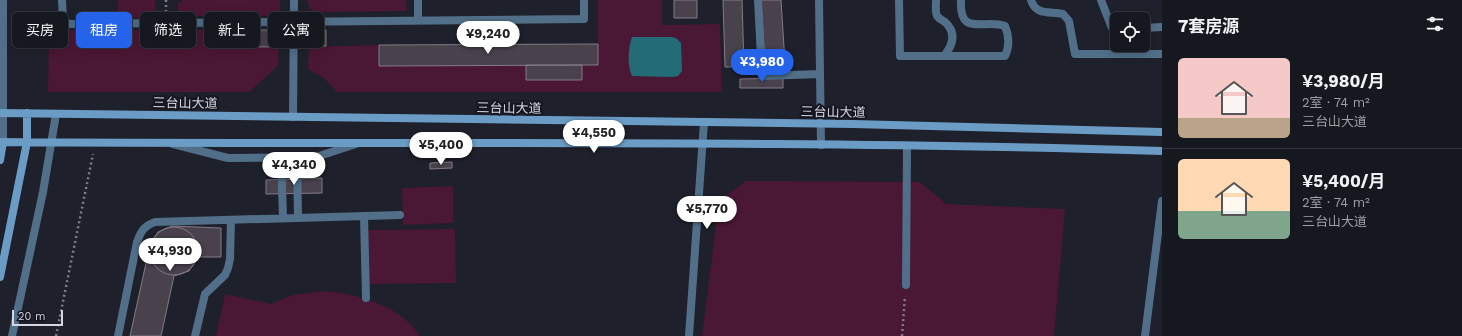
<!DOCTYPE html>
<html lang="zh">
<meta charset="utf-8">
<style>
:root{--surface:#161820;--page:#1f2129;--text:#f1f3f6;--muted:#9ea0a5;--line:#35373e;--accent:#2563eb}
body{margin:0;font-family:"Work Sans","Noto Sans SC",sans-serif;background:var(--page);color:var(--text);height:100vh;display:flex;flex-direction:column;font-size:15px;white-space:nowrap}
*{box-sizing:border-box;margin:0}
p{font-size:13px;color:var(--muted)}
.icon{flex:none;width:22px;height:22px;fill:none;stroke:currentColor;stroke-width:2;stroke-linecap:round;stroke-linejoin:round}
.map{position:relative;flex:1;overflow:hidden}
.details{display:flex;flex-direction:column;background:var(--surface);width:300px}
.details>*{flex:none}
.banner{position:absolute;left:12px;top:12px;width:380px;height:36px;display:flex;gap:8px}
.controls{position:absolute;left:1110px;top:12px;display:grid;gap:8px}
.controls a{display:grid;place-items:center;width:40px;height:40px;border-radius:6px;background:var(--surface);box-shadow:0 2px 10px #0003,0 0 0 1px var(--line);font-size:20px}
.scale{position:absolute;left:12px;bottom:10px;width:51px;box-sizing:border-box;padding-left:4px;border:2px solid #d5d6de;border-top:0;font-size:11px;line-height:14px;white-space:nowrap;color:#d5d6de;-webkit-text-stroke:3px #151621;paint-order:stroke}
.price{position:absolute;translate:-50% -34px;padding:0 9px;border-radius:14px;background:#fff;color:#222;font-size:13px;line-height:26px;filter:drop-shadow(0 1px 2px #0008)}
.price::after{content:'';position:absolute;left:50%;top:24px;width:12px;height:9px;margin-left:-6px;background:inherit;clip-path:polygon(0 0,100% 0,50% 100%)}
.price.active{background:var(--accent);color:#fff}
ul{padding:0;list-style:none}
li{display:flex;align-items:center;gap:12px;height:100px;padding:0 16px}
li+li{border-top:1px solid var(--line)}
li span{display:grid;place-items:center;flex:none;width:112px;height:80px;border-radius:6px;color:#555}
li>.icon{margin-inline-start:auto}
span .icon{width:48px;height:48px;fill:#fffc;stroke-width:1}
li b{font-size:17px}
h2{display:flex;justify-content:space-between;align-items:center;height:48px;padding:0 16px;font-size:17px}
.chip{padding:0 14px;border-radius:6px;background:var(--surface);box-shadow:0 2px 10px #0003,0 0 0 1px var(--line);font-size:14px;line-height:36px}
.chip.active{background:var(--accent);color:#fff}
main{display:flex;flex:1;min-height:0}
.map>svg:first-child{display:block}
</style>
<main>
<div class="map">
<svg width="1162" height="336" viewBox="0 0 1162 336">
<rect width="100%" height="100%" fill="#1e202b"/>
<path fill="#4a1734" d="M118,0H155L156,18H118Z
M182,0H280V13L273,16H178V3H182Z
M307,0H406L407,11L315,12L310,9Z
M598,0H662V25L720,24L722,92H337L324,78L308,69L309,47L379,45V66L598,65Z
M49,30H259V47H279L278,66L249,92H48Z
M746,181L920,182L946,204L1065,209L1054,336H702L718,210L727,195Z
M453,186V223L403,225L402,188Z
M455,229L456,283L368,284L367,230Z
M325,291C359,294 401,306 420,336H216L225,294L271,304L293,295Z"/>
<path fill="#236b77" d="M632,37H671L676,38L681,43L682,71L678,76L673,77L632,76C627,66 628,48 632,37Z"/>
<path fill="#49424d" stroke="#837b87" d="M674,0H697V18H674Z
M723,0H742L744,67H725Z
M761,0H781L785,63L765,65Z
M259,30H326V46L259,47Z
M598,44V65L379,66V45Z
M526,65H582V80H526Z
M783,78V88H740V79Z
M452,162V168L430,169V163Z
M322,178V193L266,194V180Z
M172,226L221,228V257H198L189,271L174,276L161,336H130L150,245L158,232Z
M150 251a24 24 0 1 1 48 0a24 24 0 1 1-48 0Z"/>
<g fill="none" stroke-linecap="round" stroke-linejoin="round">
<path stroke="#7e8089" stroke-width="2.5" stroke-dasharray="2 3" stroke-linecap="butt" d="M166,0V12
M56,336L93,154
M902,336L905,296"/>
<path stroke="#516f89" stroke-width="8" d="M62,0L63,21L70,24L584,19V0
M758,0L762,76L820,74
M819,0L821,145
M899,0L900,56H1005C1010,46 1009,36 1005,26C984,18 959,38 961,0
M936,0C936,5 935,11 937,16C939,19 942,20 945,22C957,33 953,45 944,56
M1031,0C1036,16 1050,11 1063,14L1069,21L1075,54H1162
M1101,0L1112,28H1117
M418,20V0
M1143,28L1162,27
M293,117L294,0
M173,144L228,158L316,157L356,144
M281,157L283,218
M297,157L298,218
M364,216L366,298
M906,285L907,146
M12,336L43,192L56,114
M118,336L137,242C141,231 144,226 155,222L400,215
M195,336L205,294L225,275L228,268L230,259L231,220
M1145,336L1162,201"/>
<path stroke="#516f89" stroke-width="8" d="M689,336L704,122"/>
<path stroke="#516f89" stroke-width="8" d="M3,142V0"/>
<path stroke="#6b9cc6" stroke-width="8" d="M0,113L853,124L1162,132
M0,142C387,145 775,139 1162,151
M0,160L3,142
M0,277L27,142V113"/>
</g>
<g text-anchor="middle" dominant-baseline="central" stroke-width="4" stroke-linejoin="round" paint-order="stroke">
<g font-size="13" fill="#d5d6de" stroke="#151621">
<text transform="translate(185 103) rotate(1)">三台山大道</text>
<text transform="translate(509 108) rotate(1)">三台山大道</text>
<text transform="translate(833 112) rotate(1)">三台山大道</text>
</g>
</g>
</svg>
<div class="controls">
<a><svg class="icon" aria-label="locate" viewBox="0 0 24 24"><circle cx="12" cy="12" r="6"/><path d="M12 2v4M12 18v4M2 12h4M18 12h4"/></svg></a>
</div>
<div class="scale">20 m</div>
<b class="price" style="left:488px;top:55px">¥9,240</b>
<b class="price active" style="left:762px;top:83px">¥3,980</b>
<b class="price" style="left:594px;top:154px">¥4,550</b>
<b class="price" style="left:441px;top:166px">¥5,400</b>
<b class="price" style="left:294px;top:186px">¥4,340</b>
<b class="price" style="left:707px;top:230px">¥5,770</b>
<b class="price" style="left:170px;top:272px">¥4,930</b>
<div class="banner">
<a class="chip">买房</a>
<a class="chip active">租房</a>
<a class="chip">筛选</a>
<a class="chip">新上</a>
<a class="chip">公寓</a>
</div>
</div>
<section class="details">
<h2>7套房源<svg class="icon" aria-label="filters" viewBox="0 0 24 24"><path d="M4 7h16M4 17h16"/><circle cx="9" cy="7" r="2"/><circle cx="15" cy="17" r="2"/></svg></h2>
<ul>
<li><span style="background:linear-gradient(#f6c9c9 75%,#b9a48a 0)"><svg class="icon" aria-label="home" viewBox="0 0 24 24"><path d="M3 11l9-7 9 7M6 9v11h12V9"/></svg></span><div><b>¥3,980/月</b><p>2室 · 74 m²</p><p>三台山大道</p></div></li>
<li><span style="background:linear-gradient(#ffd9b3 65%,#7fa58c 0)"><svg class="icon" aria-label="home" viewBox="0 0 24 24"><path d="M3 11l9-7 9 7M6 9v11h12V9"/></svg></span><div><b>¥5,400/月</b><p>2室 · 74 m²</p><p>三台山大道</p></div></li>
</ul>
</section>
</main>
